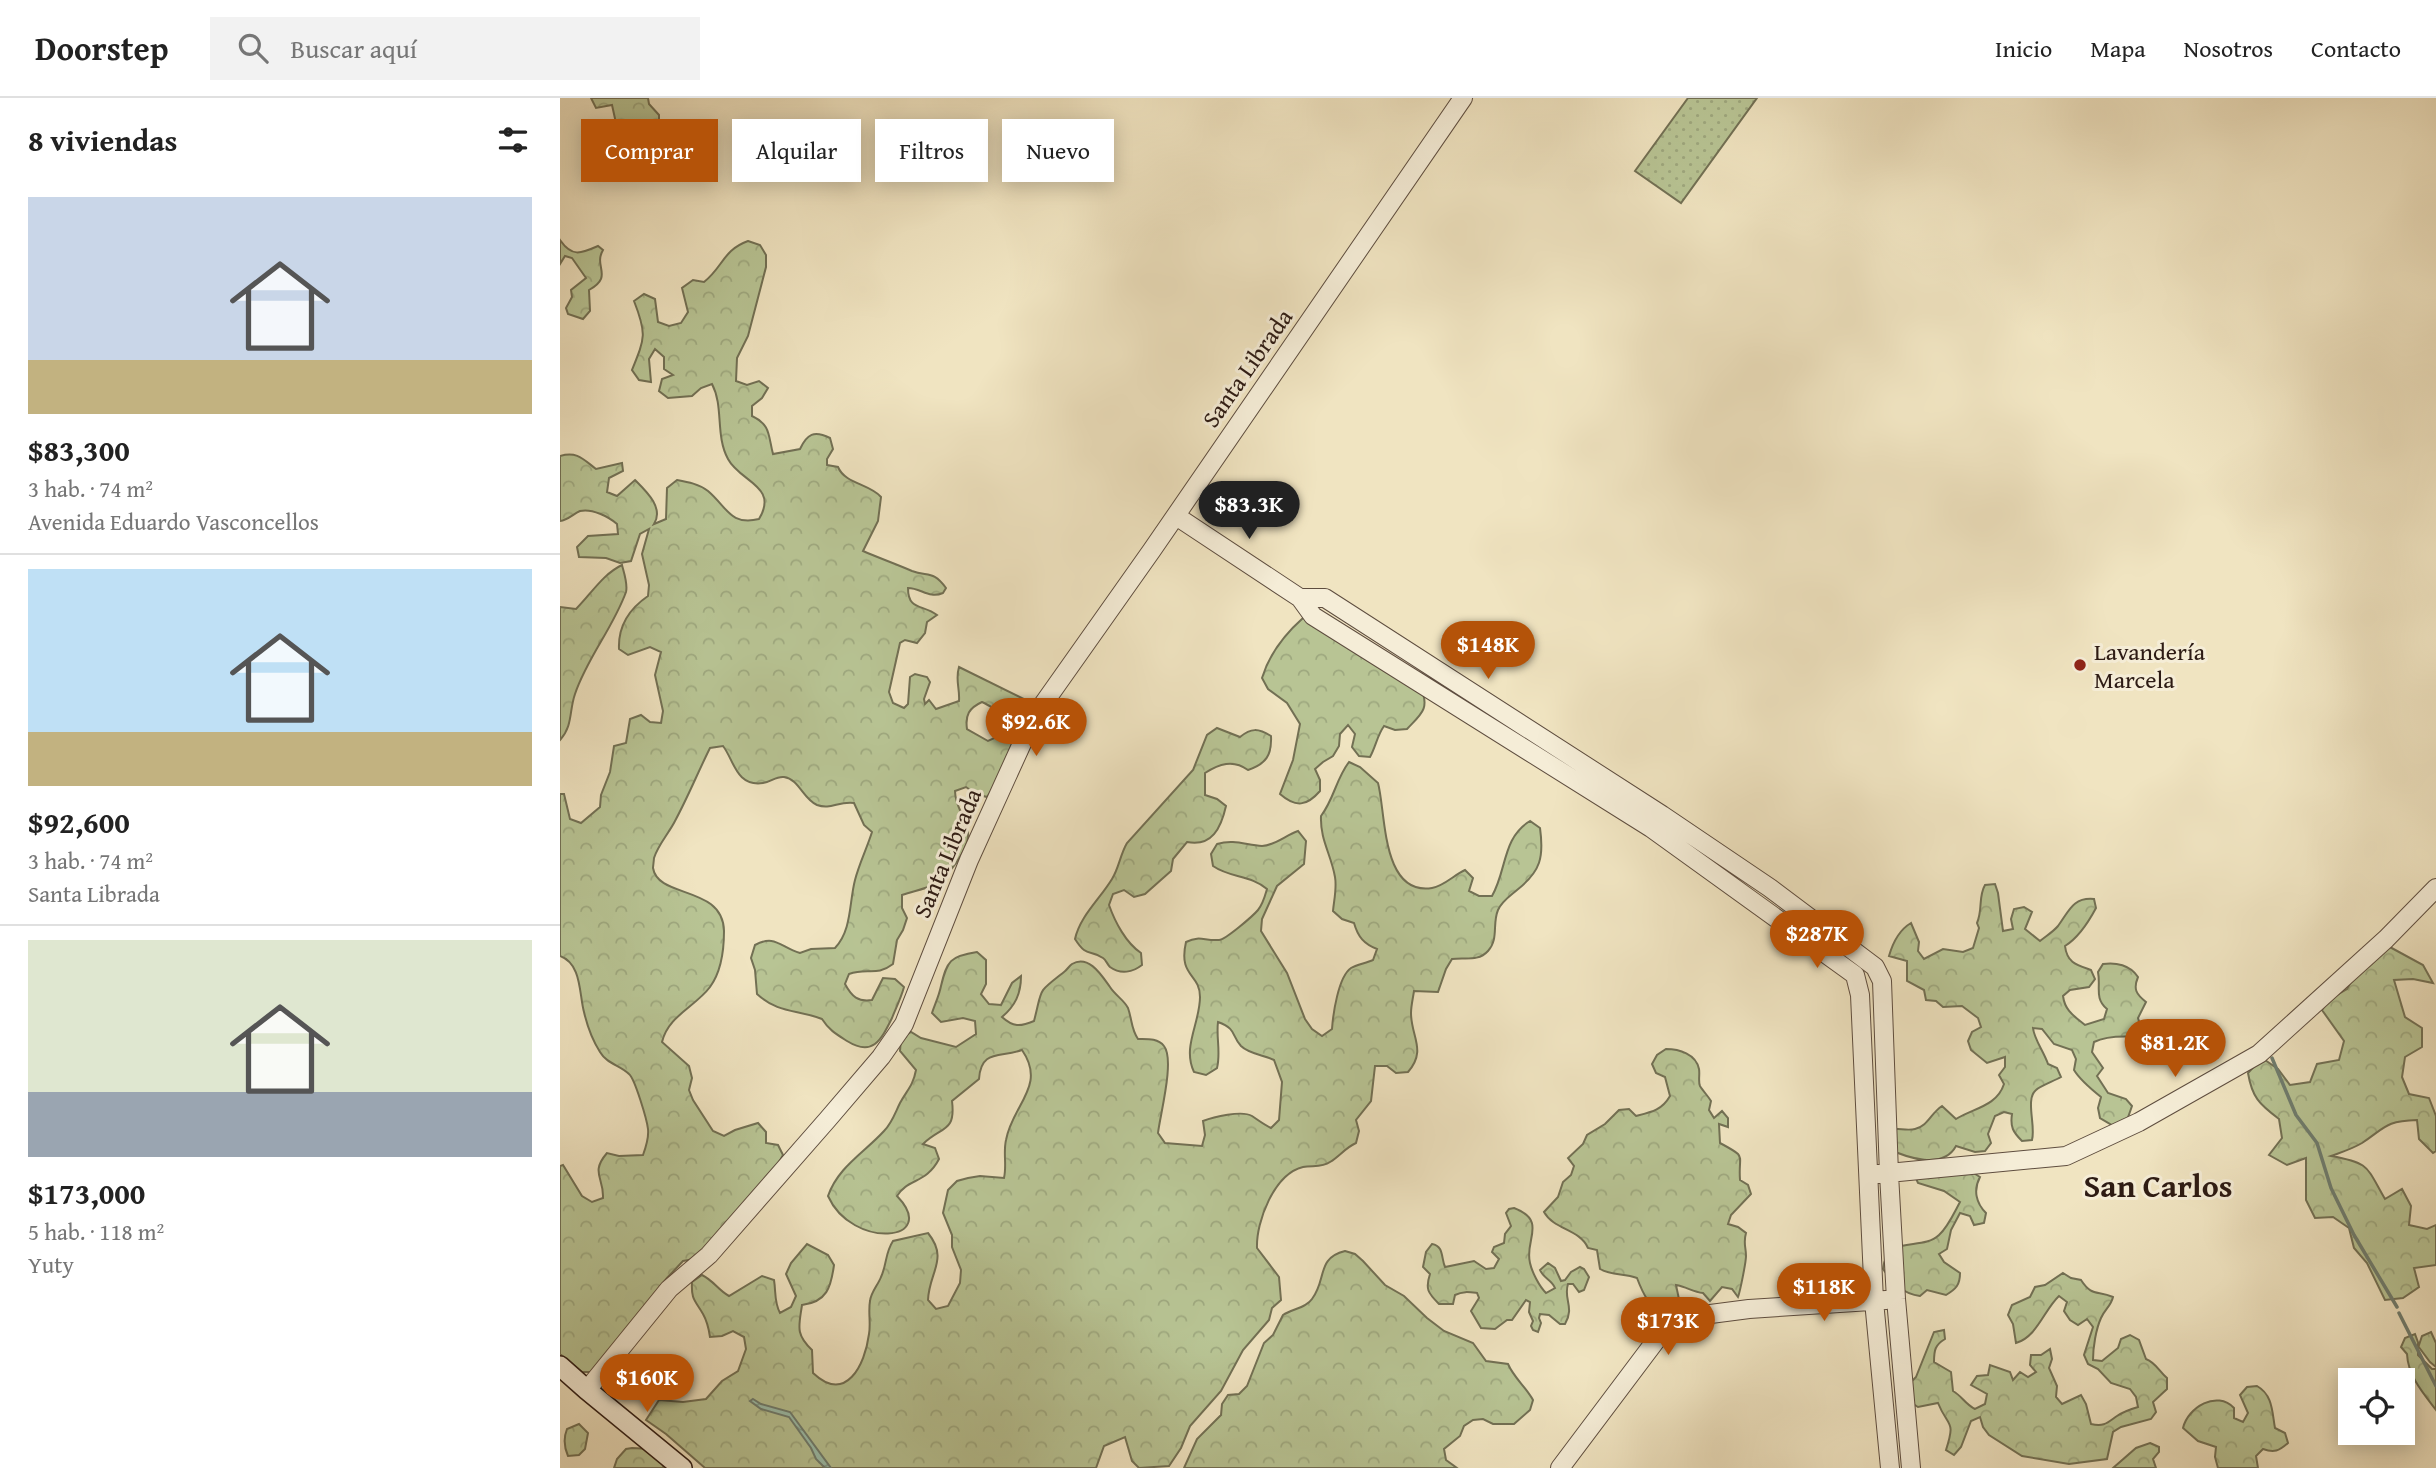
<!DOCTYPE html>
<html lang="es">
<meta charset="utf-8">
<style>
:root{--surface:#fff;--page:#f2f2f2;--text:#222;--muted:#767676;--line:#e0e0e0;--accent:#b45309}
body{margin:0;font-family:"Gentium Book Plus",serif;background:var(--page);color:var(--text);height:100vh;display:flex;flex-direction:column;font-size:26px;white-space:nowrap}
*{box-sizing:border-box;margin:0}
p{font-size:23px;color:var(--muted)}
.icon{flex:none;width:38px;height:38px;fill:none;stroke:currentColor;stroke-width:2;stroke-linecap:round;stroke-linejoin:round}
.map{position:relative;flex:1;overflow:hidden}
.sheet{display:flex;flex-direction:column;background:var(--surface);width:560px}
.sheet>*{flex:none}
.guide{position:absolute;left:21px;top:21px;width:665px;height:63px;display:flex;gap:14px}
.controls{position:absolute;left:1778px;top:1270px;display:grid;gap:14px}
.controls a{display:grid;place-items:center;width:77px;height:77px;border-radius:0px;background:var(--surface);box-shadow:0 4px 18px #0003;font-size:35px}
.price{position:absolute;translate:-50% -60px;padding:0 16px;border-radius:24px;background:var(--accent);color:#fff;font-size:23px;line-height:46px;filter:drop-shadow(0 2px 4px #0008)}
.price::after{content:'';position:absolute;left:50%;top:42px;width:21px;height:16px;margin-left:-10px;background:inherit;clip-path:polygon(0 0,100% 0,50% 100%)}
.price.active{background:#222;color:#fff}
ul{padding:0;list-style:none}
li{display:grid;align-content:center;gap:14px;height:371px;padding:0 28px}
li+li{border-top:2px solid var(--line)}
li span{display:grid;place-items:center;height:217px;border-radius:0px;color:#555}
li>.icon{margin-inline-start:auto}
span .icon{width:126px;height:126px;fill:#fffc;stroke-width:1}
li b{font-size:30px}
h2{display:flex;justify-content:space-between;align-items:center;height:84px;padding:0 28px;font-size:30px}
.tag{padding:0 24px;border-radius:0px;background:var(--surface);box-shadow:0 4px 18px #0003;font-size:24px;line-height:63px}
.tag.active{background:var(--accent);color:#fff}
header{display:flex;align-items:center;gap:42px;box-sizing:border-box;height:98px;padding:0 35px;background:var(--surface);border-bottom:2px solid var(--line)}
header strong{font-size:33px}
nav{display:flex;gap:38px;margin-inline-start:auto;font-size:24px}
.search{width:490px;height:63px;background:var(--page);display:flex;align-items:center;gap:18px;box-sizing:border-box;padding:0 24px;border-radius:0px;color:var(--muted);font-size:26px}
main{display:flex;flex:1;min-height:0}
.map>svg:first-child{display:block}
</style>
<header>
<strong>Doorstep</strong>
<div class="search"><svg class="icon" aria-label="search" viewBox="0 0 24 24"><circle cx="10" cy="10" r="6"/><path d="M15 15l6 6"/></svg>Buscar aquí</div>
<nav><a>Inicio</a><a>Mapa</a><a>Nosotros</a><a>Contacto</a></nav>
</header>
<main>
<section class="sheet">
<h2>8 viviendas<svg class="icon" aria-label="filters" viewBox="0 0 24 24"><path d="M4 7h16M4 17h16"/><circle cx="9" cy="7" r="2"/><circle cx="15" cy="17" r="2"/></svg></h2>
<ul>
<li><span style="background:linear-gradient(#c9d6e8 75%,#c2b280 0)"><svg class="icon" aria-label="home" viewBox="0 0 24 24"><path d="M3 11l9-7 9 7M6 9v11h12V9"/></svg></span><div><b>$83,300</b><p>3 hab. · 74 m²</p><p>Avenida Eduardo Vasconcellos</p></div></li>
<li><span style="background:linear-gradient(#bfe0f5 75%,#c2b280 0)"><svg class="icon" aria-label="home" viewBox="0 0 24 24"><path d="M3 11l9-7 9 7M6 9v11h12V9"/></svg></span><div><b>$92,600</b><p>3 hab. · 74 m²</p><p>Santa Librada</p></div></li>
<li><span style="background:linear-gradient(#dfe7d0 70%,#9aa5b1 0)"><svg class="icon" aria-label="home" viewBox="0 0 24 24"><path d="M3 11l9-7 9 7M6 9v11h12V9"/></svg></span><div><b>$173,000</b><p>5 hab. · 118 m²</p><p>Yuty</p></div></li>
</ul>
</section>
<div class="map">
<svg width="1876" height="1370" viewBox="0 0 1876 1370">
<defs>
<pattern id="grass-dots" width="8" height="8" patternUnits="userSpaceOnUse" patternTransform="scale(1.75)"><rect width="8" height="8" fill="#b8c494"/><path d="M2 2h.1M6 6h.1" fill="none" stroke="#9ea87f" stroke-width="1.8" stroke-linecap="round"/></pattern>
<pattern id="forest-crowns" width="20" height="18" patternUnits="userSpaceOnUse" patternTransform="scale(1.75)"><rect width="20" height="18" fill="#b8c494"/><path d="M2 6a3 3 0 1 1 6 0M12 15a3 3 0 1 1 6 0" fill="none" stroke="#9ea87f"/></pattern>
<pattern id="water-ripples" width="26" height="14" patternUnits="userSpaceOnUse" patternTransform="scale(1.75)"><rect width="26" height="14" fill="#9bbfac"/><path d="M2 4q2-2 4 0t4 0M15 11q2-2 4 0t4 0" fill="none" stroke="#7f9a8b"/></pattern>
</defs>
<rect width="100%" height="100%" fill="#f0e4c1"/>
<filter id="stains"><feTurbulence type="fractalNoise" baseFrequency=".00286" numOctaves="4"/><feColorMatrix values="0 0 0 0 .2 0 0 0 0 .09 0 0 0 0 .02 0 0 0 .5 -.17"/></filter>
<radialGradient id="worn" r=".72"><stop offset=".6" stop-color="#630" stop-opacity="0"/><stop offset="1" stop-color="#630" stop-opacity=".3"/></radialGradient>
<path fill="url(#grass-dots)" stroke="#727054" stroke-width="2" d="M1128,0H1197L1121,105L1075,73Z"/>
<path fill="url(#forest-crowns)" stroke="#727054" stroke-width="2" d="M31,0H88L89,6L99,17V33C77,41 75,35 56,25L52,7L36,10Z
M0,142C12,159 20,156 38,148L43,152C33,169 54,178 29,192L30,213L23,221L8,216L6,210L12,199L11,192L26,180L12,160L5,158L0,166Z
M188,143L200,147L206,157V169L188,238L177,260L176,283L187,287L199,283L208,290L202,300L192,308V318C211,327 208,337 213,356L240,351C247,336 254,332 270,340L273,351L267,361V367L278,369C285,386 310,386 321,399L318,423L303,453C319,460 336,466 352,473C368,479 373,472 386,490L383,495C369,501 361,490 348,490C348,513 363,506 377,517L367,524L365,535L357,545L345,542L340,545L329,594L333,605L344,610L348,606L350,579L355,576L367,579L370,584L364,601L365,606L369,602L376,611L399,603C400,590 395,582 399,569L466,602L474,611C453,630 442,613 422,604C409,610 405,617 407,631L428,643L439,638L447,628L458,634L434,689L427,699L416,696L406,689L395,693C395,709 406,719 408,735C410,751 387,780 373,787C363,792 352,793 342,797V810L347,820L343,832L337,842L333,866C316,879 308,869 289,876L285,886C292,899 298,904 312,902L323,880L335,881L344,889C341,900 336,910 332,920C321,942 313,959 287,943C276,936 269,932 262,921C237,911 219,916 197,896L195,872L191,860L195,847C215,836 220,849 240,855L251,851L275,850C292,832 289,805 295,782C299,766 307,750 312,734L304,727L294,705C278,703 271,712 257,707C243,701 239,681 224,679C216,678 211,684 203,685C176,689 174,662 163,648L150,650C138,674 128,699 115,723C109,735 98,747 94,760C94,761 93,769 93,770C98,801 163,787 164,833C164,851 161,874 150,889C135,909 108,918 102,944L129,968L132,980L129,992L133,1002L153,1033L164,1038L175,1032L198,1025L206,1034V1045L218,1047L223,1057L212,1077L134,1161L123,1163L107,1180L33,1274H22L0,1256V1068L3,1067L22,1098L32,1104L43,1100C44,1079 30,1075 47,1055L59,1058L83,1057C86,1049 89,1040 88,1031C87,1022 75,981 69,976C60,967 47,966 40,954C33,943 27,927 24,914C19,896 22,866 0,858V696H4L10,721L21,725L40,709L41,697L50,674L54,648L66,645L70,621L81,617L90,624L101,625L103,613L95,577L101,554L90,549L68,557L59,551C58,528 69,511 88,498L89,487L82,456L89,431L80,436L71,463L60,465L46,460L19,459L17,449L28,438L58,436L57,426C49,419 32,410 20,413C13,416 8,422 0,423V358C17,353 23,361 36,371L62,365L63,373L49,380L47,394L57,398L75,382C87,394 104,410 94,426L106,421L107,390L117,382C128,384 139,386 148,393C167,409 170,428 199,421C219,388 180,384 168,361C155,337 164,309 152,286L141,290L132,298L108,300L99,293L102,281L113,277L104,271V259L95,251L89,261L91,284L79,282L72,272C85,240 87,236 74,203L84,196L95,201L98,224L109,228L121,225L128,214L122,190L133,182L144,184C163,169 163,152 188,143Z
M62,467C64,475 68,486 66,494C53,530 27,560 15,596C9,613 13,628 0,642V509L16,511C31,496 43,476 62,467Z
M743,520H751L818,569L861,590C870,611 861,616 847,631L835,632L824,628C817,638 816,648 810,659L799,658L792,649L795,636L788,627L780,636L779,648L773,658L763,664L755,671L760,682V693C747,708 736,710 720,696L733,662L740,626L727,605L708,591L702,580C709,557 725,536 743,520Z
M657,630L680,639C691,630 698,630 711,638C712,657 706,666 688,672C673,661 659,666 645,675V697L657,701L666,708C661,730 652,749 627,744L613,761L611,773L585,796L574,799L564,792L553,796L549,807C555,824 566,845 581,855L582,867C573,874 561,877 550,869C547,866 546,862 543,860C529,851 527,860 515,841C520,818 540,801 552,781C559,770 560,757 567,745L633,672L647,637Z
M789,664L800,669L818,685C826,714 821,798 872,790C884,788 894,777 905,772L913,780L909,793L919,798H932C947,772 942,740 970,723L980,730C984,759 981,773 957,792C950,798 942,803 938,812C932,826 939,841 928,853C918,864 905,859 892,861L886,871L878,894L854,893C853,900 851,908 851,915C851,939 867,952 848,974L836,975L827,968H815L811,1003L796,1022L799,1033L796,1045C785,1050 780,1058 770,1064C762,1070 752,1067 743,1069C714,1076 696,1124 697,1150L719,1179L721,1202L712,1210L709,1222L683,1252L661,1293L630,1328L621,1350L609,1368L579,1370L572,1363L565,1339L544,1348L536,1370H145L106,1336L86,1322L99,1302L123,1304L146,1301L162,1283L178,1273L186,1251L184,1239L173,1233L162,1238L150,1239C149,1232 147,1223 143,1216C135,1202 131,1202 132,1184L142,1177C154,1183 158,1192 169,1198L202,1178L214,1182C216,1194 214,1204 220,1215L231,1209L236,1198L226,1176L231,1165L247,1146L268,1157L274,1167C271,1189 267,1204 242,1207C239,1228 235,1236 252,1252L253,1275C286,1306 305,1267 309,1236C311,1225 308,1214 310,1203C311,1194 318,1187 321,1179C327,1166 325,1155 333,1143L368,1135C389,1161 369,1174 368,1202L376,1211L388,1208L400,1185L401,1172L392,1149V1137L383,1115L388,1092L397,1083L408,1080L420,1078L444,1080C447,1067 443,1055 446,1042C452,1007 487,988 462,952C440,960 421,951 419,981L392,1003C396,1035 381,1028 363,1046L375,1050L379,1061C366,1086 348,1080 337,1098C381,1144 292,1152 268,1098C278,1069 304,1055 324,1033C332,1025 335,1015 340,1005C347,992 353,988 356,972L340,953L341,940L351,934L361,940L396,949L416,936L415,923L403,920L381,924L372,915C375,906 379,898 381,888C387,863 390,858 417,854L426,862V886L421,896L429,906L441,907L452,885L461,878C461,896 455,908 442,919C453,929 460,929 474,923C483,889 476,896 504,874C507,872 509,868 512,866C529,856 542,878 550,889C555,897 564,902 568,910C572,921 571,931 578,941C587,941 598,940 604,948C615,962 600,1017 598,1035L605,1045L642,1048L645,1037L643,1023C653,1019 682,1012 692,1018C698,1022 703,1026 711,1030L719,1022L722,984L714,962C704,957 689,956 681,948C671,937 677,931 658,924C656,940 661,954 657,970L646,977L634,974C622,949 640,925 640,899C640,875 618,879 626,844C641,837 643,843 659,842C665,842 693,818 698,812C703,806 705,798 707,791C691,777 670,780 653,768L651,756L657,746C674,741 686,747 702,748C714,748 726,737 738,733L746,743L744,766L717,788L702,821L701,833L727,875L745,921L752,931L762,938L772,931C773,917 778,879 791,870C796,867 806,865 813,862L817,851C804,846 798,839 794,825L782,821L773,813C774,802 777,790 775,779C771,756 760,742 761,718C774,701 776,681 789,664Z
M1435,786L1438,795L1443,833L1453,831L1451,821L1454,811L1464,809L1472,814L1465,831L1480,843C1486,838 1493,834 1498,828C1509,813 1513,799 1534,801L1536,810C1528,825 1518,840 1505,848C1507,865 1517,867 1531,872L1535,881L1529,889L1510,892L1503,898C1505,913 1514,918 1525,927L1544,921L1547,911C1534,900 1541,889 1538,874L1543,866C1556,864 1570,867 1578,879C1573,891 1576,896 1586,904L1578,920L1581,930L1591,932L1601,930L1608,936L1610,946C1592,938 1552,935 1534,944L1532,954L1543,970L1537,978L1548,995L1566,1001L1572,1008L1566,1025L1557,1030L1540,1020L1538,1010L1541,999C1531,991 1520,982 1514,972L1516,961L1512,952L1494,946L1482,931L1473,930C1474,941 1484,954 1488,966L1497,970L1501,979C1494,983 1480,988 1476,992C1465,1001 1476,1028 1472,1042L1462,1043C1453,1034 1450,1029 1452,1016L1444,1014L1435,1018L1428,1036L1431,1045L1425,1053L1415,1054L1396,1048C1383,1072 1347,1060 1327,1050L1331,1031C1339,1030 1347,1033 1355,1031C1368,1028 1371,1015 1382,1008L1396,1021C1414,1010 1437,1008 1444,986L1439,977L1445,969V959L1427,965L1411,952L1408,943L1412,934L1421,929L1418,920L1402,908L1383,909L1376,903L1366,902L1364,892L1347,883V863L1329,858C1333,844 1339,832 1351,825L1359,844L1358,853L1364,861L1383,851L1403,854L1413,850L1419,830L1417,825C1423,811 1418,799 1425,787Z
M1828,848L1863,867L1873,885L1853,881L1834,882L1845,919L1862,930V949L1845,959L1842,979L1849,996L1869,1000L1876,1018V1053L1873,1055L1859,1041L1857,1022C1825,1023 1826,1029 1802,1045C1792,1051 1782,1054 1771,1058C1810,1065 1806,1068 1825,1101L1842,1091L1851,1108L1849,1127L1867,1131L1876,1127V1167L1854,1170L1859,1189L1843,1200L1825,1202L1807,1165L1794,1150L1789,1130L1773,1119L1755,1120L1746,1102V1060L1727,1067L1709,1057L1722,1040L1719,1021C1699,1006 1692,999 1688,975L1702,960L1718,971L1730,987L1750,984L1757,966L1779,962L1784,943L1762,912L1770,901L1787,891L1807,854Z
M1106,951C1119,951 1136,956 1139,971C1140,976 1138,984 1140,988C1143,993 1148,998 1151,1003L1149,1012L1154,1020L1162,1013L1168,1020V1029L1159,1026L1160,1045C1188,1060 1178,1055 1180,1082L1188,1087L1191,1096L1171,1117L1168,1126L1178,1129L1186,1135C1183,1145 1186,1149 1186,1158C1186,1164 1180,1194 1178,1199L1172,1191L1162,1189L1150,1203L1143,1195C1133,1194 1127,1189 1116,1187L1120,1206L1115,1214L1105,1218C1090,1210 1083,1196 1077,1180C1064,1175 1052,1178 1040,1171L1037,1152L1028,1150C1020,1131 994,1132 984,1114L998,1099L1003,1084L1011,1077L1014,1068L1008,1060L1023,1046L1027,1037L1045,1026L1059,1012L1069,1011L1076,1018C1092,1014 1102,1012 1110,998L1105,979L1096,975L1092,966L1097,957Z
M1412,1074L1420,1079C1413,1092 1416,1105 1426,1115L1424,1125L1414,1127L1410,1118L1400,1115L1391,1132L1387,1151L1379,1156L1384,1164L1400,1175C1400,1187 1396,1191 1386,1197L1367,1192L1360,1198C1343,1196 1333,1185 1323,1171C1327,1135 1361,1154 1379,1137C1388,1129 1394,1115 1400,1104L1384,1093L1358,1085L1354,1076Z
M954,1110C988,1123 964,1142 970,1165C972,1174 979,1188 986,1195L995,1190C992,1182 983,1180 980,1172L988,1165L995,1170L1001,1183L1005,1182L1011,1174L1020,1169L1024,1171L1029,1179L1024,1192L1019,1194L1013,1186H1008C1003,1201 1015,1209 1005,1226H1000L989,1217L980,1216L979,1220L981,1225L978,1234L973,1232L971,1228L973,1223L969,1214L970,1204L966,1202L952,1222H947L935,1231L921,1230L911,1213L919,1200L917,1195C909,1194 903,1193 895,1197L893,1206H879C868,1195 865,1191 870,1176L863,1169L866,1154L872,1146C884,1148 881,1160 885,1169L914,1163L926,1171L934,1170L939,1161L932,1154L934,1149L944,1145L945,1136L951,1128L946,1115L949,1111Z
M785,1153L795,1156L803,1163L825,1187L844,1198L867,1220L884,1233L913,1245L926,1263L948,1266C954,1280 966,1289 973,1302L970,1312L954,1326H933L923,1321L913,1322L904,1328L900,1338L884,1351L886,1362L897,1370H624L637,1341L661,1317L662,1306L668,1297L679,1296L687,1288L704,1245L713,1237L723,1217C732,1211 746,1210 752,1201C767,1182 756,1160 785,1153Z
M1503,1175L1511,1180L1521,1182C1532,1199 1537,1192 1553,1199C1551,1208 1545,1211 1541,1220C1536,1231 1533,1249 1533,1262L1542,1263L1558,1250L1561,1241L1570,1237L1579,1242L1586,1261C1596,1265 1599,1273 1607,1280V1291L1593,1304L1596,1314L1591,1321L1561,1329L1553,1334L1547,1361L1509,1366L1462,1358L1429,1337L1423,1329L1420,1319L1411,1323L1401,1349L1394,1357L1386,1352C1396,1321 1388,1330 1378,1305L1358,1309L1350,1304L1349,1286L1356,1279L1374,1234L1384,1232L1385,1241C1375,1247 1374,1252 1374,1264L1391,1274L1393,1293C1402,1298 1405,1306 1415,1311L1425,1306L1427,1296L1411,1287L1417,1278L1428,1277L1430,1267L1450,1274L1453,1282L1460,1274L1468,1279L1476,1274L1470,1267L1471,1257H1481L1490,1251L1492,1261L1489,1270L1497,1288L1496,1299L1502,1306L1521,1297L1526,1306L1531,1326C1544,1329 1547,1325 1557,1318C1563,1314 1571,1311 1578,1309L1576,1299L1570,1291L1551,1285L1538,1271L1528,1266L1524,1257L1533,1229L1527,1221L1518,1227L1510,1222L1504,1213L1507,1204L1499,1198C1484,1212 1477,1239 1456,1245L1453,1226L1448,1217L1452,1207L1470,1199L1475,1189L1485,1187Z
M1871,1234L1876,1245V1269L1870,1264L1858,1248V1257L1872,1271H1876V1312C1863,1295 1848,1278 1847,1256L1841,1249L1845,1240L1855,1236L1859,1247L1862,1238Z
M1697,1288C1713,1297 1712,1314 1715,1330L1725,1335L1728,1345C1719,1353 1714,1355 1703,1351L1696,1358L1698,1370H1658L1655,1359L1656,1349L1638,1343L1623,1330C1628,1309 1657,1292 1674,1310V1320L1683,1324L1688,1315L1680,1297L1687,1289Z
M19,1326L28,1335L25,1351L19,1357L8,1358C4,1349 3,1341 7,1331Z
M1590,1345L1599,1349V1354L1593,1361L1596,1370H1553L1576,1350Z
M72,1350L91,1351L99,1359L104,1370H54L57,1361L66,1351Z"/>
<path fill="url(#water-ripples)" stroke="#6f7d6f" stroke-width="2" d="M193,1301L201,1306L230,1314L271,1370H265L256,1361L251,1350L229,1319L201,1311L190,1303Z"/>
<g fill="none" stroke-linecap="round" stroke-linejoin="round">
<path stroke="#6f7d6f" stroke-width="3.5" d="M1712,960L1736,1017L1757,1045L1771,1090L1794,1137L1837,1209
M1839,1215L1876,1288"/>
<g stroke="#5e4d3f" stroke-width="20">
<path id="tertiary" d="M616,418L740,500L753,518L1091,730L1295,877L1300,897L1314,1203L1330,1370
M740,500H765L1102,717L1210,790L1315,869L1322,883L1329,1076L1336,1201L1351,1370
M1318,1076L1506,1058L1579,1024L1699,956L1826,841L1876,790
M27,1292L109,1191L149,1157L268,1021L321,959L344,926L409,762L474,619L592,452L903,0
M1000,1370L1112,1221L1189,1211L1326,1202"/>
</g>
<g stroke="#2d1b14" stroke-width="22">
<path id="secondary" d="M0,1268L27,1292L122,1370"/>
</g>
<use href="#tertiary" stroke="#f5edd7" stroke-width="18"/>
<use href="#secondary" stroke="#f5edd7" stroke-width="19"/>
</g>
<circle fill="#8f2418" stroke="#f5edd7" stroke-width="2.5" cx="1520" cy="567" r="7"/>
<g text-anchor="middle" dominant-baseline="central" stroke-width="6" stroke-linejoin="round" paint-order="stroke">
<g font-size="24" fill="#2d1b14" stroke="#f5edd7">
<text transform="translate(687 270) rotate(-55)">Santa Librada</text>
<text transform="translate(387 755) rotate(-67)">Santa Librada</text>
</g>
<g font-size="24" fill="#2d1b14" stroke="#f5edd7" text-anchor="start">
<text x="1534" y="553">Lavandería<tspan x="1534" dy="28">Marcela</tspan></text>
</g>
<g font-size="32" font-weight="bold" fill="#2d1b14" stroke="#f5edd7">
<text x="1598" y="1087">San Carlos</text>
</g>
</g>
<rect width="100%" height="100%" filter="url(#stains)"/>
<rect width="100%" height="100%" fill="url(#worn)"/>
</svg>
<div class="controls">
<a><svg class="icon" aria-label="locate" viewBox="0 0 24 24"><circle cx="12" cy="12" r="6"/><path d="M12 2v4M12 18v4M2 12h4M18 12h4"/></svg></a>
</div>
<b class="price active" style="left:689px;top:443px">$83.3K</b>
<b class="price" style="left:928px;top:583px">$148K</b>
<b class="price" style="left:476px;top:660px">$92.6K</b>
<b class="price" style="left:1257px;top:872px">$287K</b>
<b class="price" style="left:1615px;top:981px">$81.2K</b>
<b class="price" style="left:1264px;top:1225px">$118K</b>
<b class="price" style="left:1108px;top:1259px">$173K</b>
<b class="price" style="left:87px;top:1316px">$160K</b>
<div class="guide">
<a class="tag active">Comprar</a>
<a class="tag">Alquilar</a>
<a class="tag">Filtros</a>
<a class="tag">Nuevo</a>
</div>
</div>
</main>
